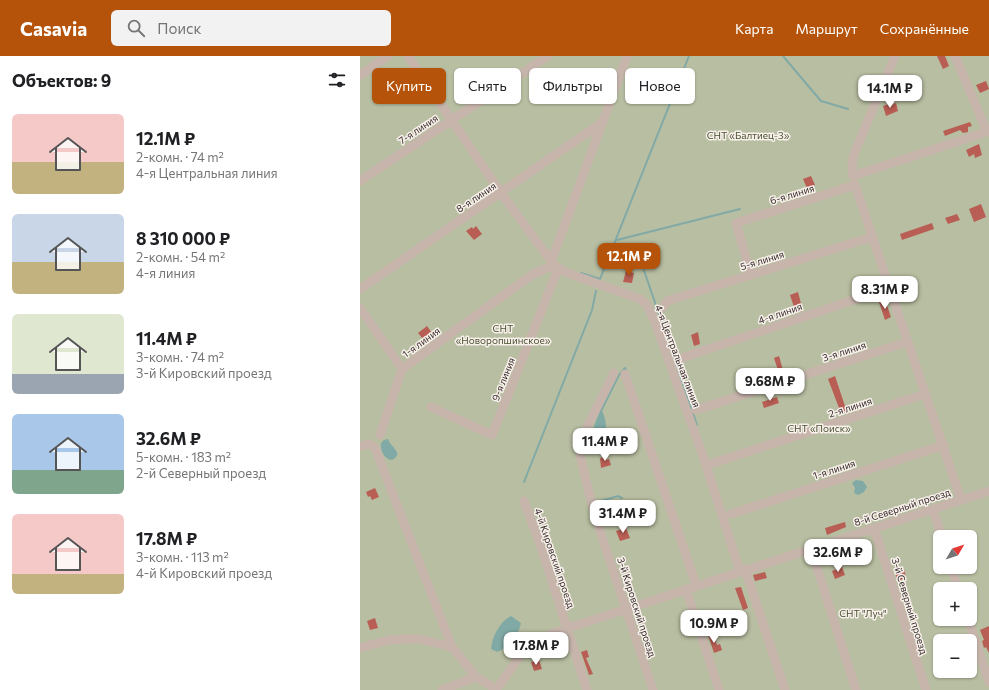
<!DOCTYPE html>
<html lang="ru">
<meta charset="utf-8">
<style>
:root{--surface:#fff;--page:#f2f2f2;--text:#202124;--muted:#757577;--accent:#b45309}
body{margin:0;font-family:Commissioner,sans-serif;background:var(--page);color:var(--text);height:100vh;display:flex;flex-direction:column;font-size:15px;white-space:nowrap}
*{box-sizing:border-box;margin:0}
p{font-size:13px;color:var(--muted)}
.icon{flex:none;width:22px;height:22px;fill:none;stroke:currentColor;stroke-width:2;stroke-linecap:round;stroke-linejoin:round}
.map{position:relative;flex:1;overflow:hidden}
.side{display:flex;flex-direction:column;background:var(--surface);width:360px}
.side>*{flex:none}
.banner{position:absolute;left:12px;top:12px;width:380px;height:36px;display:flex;gap:8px}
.needle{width:26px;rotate:51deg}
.fabs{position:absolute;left:573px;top:474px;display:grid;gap:8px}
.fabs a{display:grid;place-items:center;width:44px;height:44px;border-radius:6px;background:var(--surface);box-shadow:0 1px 3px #0004;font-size:20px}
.price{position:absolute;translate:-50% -34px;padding:0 9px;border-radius:8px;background:#fff;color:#222;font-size:13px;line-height:26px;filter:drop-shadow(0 1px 2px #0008)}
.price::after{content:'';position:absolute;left:50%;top:24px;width:12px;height:9px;margin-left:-6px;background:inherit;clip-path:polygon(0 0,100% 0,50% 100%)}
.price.selected{background:var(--accent);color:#fff}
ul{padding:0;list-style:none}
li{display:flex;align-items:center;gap:12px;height:100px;padding:0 12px}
li span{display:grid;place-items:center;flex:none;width:112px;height:80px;border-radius:6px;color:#555}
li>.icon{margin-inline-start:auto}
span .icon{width:48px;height:48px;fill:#fffc;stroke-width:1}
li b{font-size:17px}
h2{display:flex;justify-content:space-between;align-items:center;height:48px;padding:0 12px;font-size:17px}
.tag{padding:0 14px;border-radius:6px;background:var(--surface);box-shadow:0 1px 3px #0004;font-size:14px;line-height:36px}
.tag.selected{background:var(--accent);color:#fff}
header{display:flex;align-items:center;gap:24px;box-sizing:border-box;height:56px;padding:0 20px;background:var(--accent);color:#fff}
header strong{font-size:19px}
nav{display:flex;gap:22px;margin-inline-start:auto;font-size:14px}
.search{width:280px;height:36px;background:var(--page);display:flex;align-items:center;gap:10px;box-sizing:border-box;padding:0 14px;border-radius:6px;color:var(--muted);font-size:15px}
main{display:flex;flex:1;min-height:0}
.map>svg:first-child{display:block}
</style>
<header>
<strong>Casavia</strong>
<div class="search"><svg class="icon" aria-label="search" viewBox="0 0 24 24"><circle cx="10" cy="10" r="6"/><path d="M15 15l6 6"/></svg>Поиск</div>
<nav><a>Карта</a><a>Маршрут</a><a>Сохранённые</a></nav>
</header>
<main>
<section class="side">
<h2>Объектов: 9<svg class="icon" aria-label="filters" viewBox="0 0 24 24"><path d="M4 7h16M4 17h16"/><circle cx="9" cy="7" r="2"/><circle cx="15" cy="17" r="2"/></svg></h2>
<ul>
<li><span style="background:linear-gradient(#f6c9c9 60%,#c2b280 0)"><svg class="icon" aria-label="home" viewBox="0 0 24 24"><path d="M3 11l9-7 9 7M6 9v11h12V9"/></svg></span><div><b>12.1M ₽</b><p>2-комн. · 74 m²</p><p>4-я Центральная линия</p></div></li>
<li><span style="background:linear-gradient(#c9d6e8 60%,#c2b280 0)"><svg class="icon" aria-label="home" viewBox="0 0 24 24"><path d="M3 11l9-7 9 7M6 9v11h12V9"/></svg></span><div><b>8 310 000 ₽</b><p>2-комн. · 54 m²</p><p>4-я линия</p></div></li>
<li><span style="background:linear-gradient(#dfe7d0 75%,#9aa5b1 0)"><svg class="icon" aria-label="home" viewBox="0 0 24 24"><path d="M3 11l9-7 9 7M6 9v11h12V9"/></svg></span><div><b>11.4M ₽</b><p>3-комн. · 74 m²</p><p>3-й Кировский проезд</p></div></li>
<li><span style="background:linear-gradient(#a9c7e8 70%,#7fa58c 0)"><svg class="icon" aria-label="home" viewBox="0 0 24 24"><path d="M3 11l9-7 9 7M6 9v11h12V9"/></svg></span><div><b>32.6M ₽</b><p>5-комн. · 183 m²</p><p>2-й Северный проезд</p></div></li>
<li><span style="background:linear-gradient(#f6c9c9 75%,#c2b280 0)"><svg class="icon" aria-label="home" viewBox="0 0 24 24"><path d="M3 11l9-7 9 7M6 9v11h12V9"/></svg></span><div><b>17.8M ₽</b><p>3-комн. · 113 m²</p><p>4-й Кировский проезд</p></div></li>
</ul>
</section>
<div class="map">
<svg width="629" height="634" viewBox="0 0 629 634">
<rect width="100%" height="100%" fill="#f0e6df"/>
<path fill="#b8bea1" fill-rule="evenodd" d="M0,0H629V634H0ZM580,481H610V511H580ZM580,533H610V563H580ZM580,585H610V615H580Z"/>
<path fill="#81aaa6" d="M240,355H242C246,362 247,372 245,381L240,384L233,380L234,370Z
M28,383C30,391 45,397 32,404C24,403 20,394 21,387L24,384Z
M496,424L503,425L507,431L504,436L498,439L494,437L495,432L492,427Z
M151,560L161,567C158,580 150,592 137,596L131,593C132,581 140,565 151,560Z"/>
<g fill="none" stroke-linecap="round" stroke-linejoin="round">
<path stroke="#81aaa6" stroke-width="2" d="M423,0L461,45L488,53
M257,184L380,153
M252,195L278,197L337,369
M221,217L240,223L329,0
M241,355L259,319L265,312L267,316
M225,394L233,380
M164,426L232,254L236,235
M234,447L258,440L262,442"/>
</g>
<path fill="#b95e54" d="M577,0H585L589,10L583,13Z
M626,25L629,33L620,37L616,29Z
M532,47V49L536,47L538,55L526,60L523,50Z
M610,66L612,70L608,71V76L603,77L600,74L585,80L583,75Z
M619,88L622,99L615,102L614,98L609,101L606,94Z
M451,120L455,129L447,132L443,123Z
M621,148L626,161L614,166L609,153Z
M597,158L600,164L588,168L585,162Z
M572,167L574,173L542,184L540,178Z
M116,170L122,178L114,184L106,175L112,171L113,173Z
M266,215L274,217L272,227L263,226Z
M438,236L443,255L436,257L430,239Z
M525,244L531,261L525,264L519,246Z
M67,270L72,277L63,283L58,277Z
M338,276L340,288L334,290L331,279Z
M419,300L424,318L420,320L414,302Z
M475,320L487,356L479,359L477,353L479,352L468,323Z
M417,341L419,347L404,352L402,346Z
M246,401L247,404L249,403L251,409L241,412L240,402Z
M15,432L19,441L12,444L10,440L8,441L6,436Z
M485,466L486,471L467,479L465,472Z
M266,472L270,482L260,485L256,475Z
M482,511L485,519L475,523L472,515Z
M544,513L546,522L537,525L535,516Z
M405,516L407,522L395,525L393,519Z
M381,531L388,552L383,554L375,532Z
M15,562L18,572L10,574L7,565Z
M629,570V597L626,591L624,592L622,585L624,584L620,574Z
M353,577L357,589L360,588L362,594L354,597L348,579Z
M227,594L229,601L226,602L233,618L229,619L221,596Z
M179,604L182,613L174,615L171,606Z"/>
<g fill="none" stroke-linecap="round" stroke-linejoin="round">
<path stroke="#c7b5ac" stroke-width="9" d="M48,0L141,137L194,209L205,216L280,243L286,248L293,261L342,397L380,515
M535,0L494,98L492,109L493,120L629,75
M595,0L627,76
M0,19L28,0
M0,125L188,0
M191,206L267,0
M391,219L376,167L495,129L601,444
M0,233L243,66
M0,252L42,313
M302,252L307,245L512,181
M319,303L529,232
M42,313L173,218L194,209
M254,317L228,369L220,399L229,437L240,475L293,634
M265,318L336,529
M71,351L132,379L198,213
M336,354L547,286
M20,379L42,313
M0,390L10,388L15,392L92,591
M353,407L565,338
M164,445L181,491L227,634
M573,454L582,481
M371,458L584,389
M514,472L566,634
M451,493L496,634
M591,511L598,533
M385,513L425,634
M326,533L359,634
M608,563L629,626
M0,592L29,584L45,583H59L92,591L116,621L136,633
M82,634L116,621
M136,634L168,589L193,577L629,435"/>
</g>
<g text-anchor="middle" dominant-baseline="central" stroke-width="3" stroke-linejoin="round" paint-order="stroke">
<g font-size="10" fill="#362c2a" stroke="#f8f0eb">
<text transform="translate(58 73) rotate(-34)">7-я линия</text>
<text transform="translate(432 138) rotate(-17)">6-я линия</text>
<text transform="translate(116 141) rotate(-34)">8-я линия</text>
<text transform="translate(402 204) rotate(-17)">5-я линия</text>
<text transform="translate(420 257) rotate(-19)">4-я линия</text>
<text transform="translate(61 286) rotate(-36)">1-я линия</text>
<text transform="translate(484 295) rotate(-18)">3-я линия</text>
<text transform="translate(318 300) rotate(69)">4-я Центральная линия</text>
<text transform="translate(143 323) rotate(-68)">9-я линия</text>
<text transform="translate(490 351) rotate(-18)">2-я линия</text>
<text transform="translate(474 413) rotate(-18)">1-я линия</text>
<text transform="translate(542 451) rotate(-18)">8-й Северный проезд</text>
<text transform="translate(195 502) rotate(71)">4-й Кировский проезд</text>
<text transform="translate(550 550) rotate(73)">3-й Северный проезд</text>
<text transform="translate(277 551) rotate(72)">3-й Кировский проезд</text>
</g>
<g font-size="10" fill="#4a5231" stroke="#f8f0eb">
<text x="388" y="79">СНТ «Балтиец-3»</text>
<text x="143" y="272">СНТ<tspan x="143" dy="12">«Новоропшинское»</tspan></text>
<text x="459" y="372">СНТ «Поиск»</text>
<text x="503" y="557">СНТ "Луч"</text>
</g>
</g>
</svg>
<div class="fabs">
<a><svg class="needle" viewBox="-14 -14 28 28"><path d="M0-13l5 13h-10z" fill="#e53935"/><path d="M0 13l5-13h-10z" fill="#757577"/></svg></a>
<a>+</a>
<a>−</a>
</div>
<b class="price" style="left:530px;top:53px">14.1M ₽</b>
<b class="price selected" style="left:269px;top:221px">12.1M ₽</b>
<b class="price" style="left:525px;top:254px">8.31M ₽</b>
<b class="price" style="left:410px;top:346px">9.68M ₽</b>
<b class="price" style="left:245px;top:406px">11.4M ₽</b>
<b class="price" style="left:263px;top:478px">31.4M ₽</b>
<b class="price" style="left:478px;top:517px">32.6M ₽</b>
<b class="price" style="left:354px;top:588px">10.9M ₽</b>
<b class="price" style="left:176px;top:610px">17.8M ₽</b>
<div class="banner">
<a class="tag selected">Купить</a>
<a class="tag">Снять</a>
<a class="tag">Фильтры</a>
<a class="tag">Новое</a>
</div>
</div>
</main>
